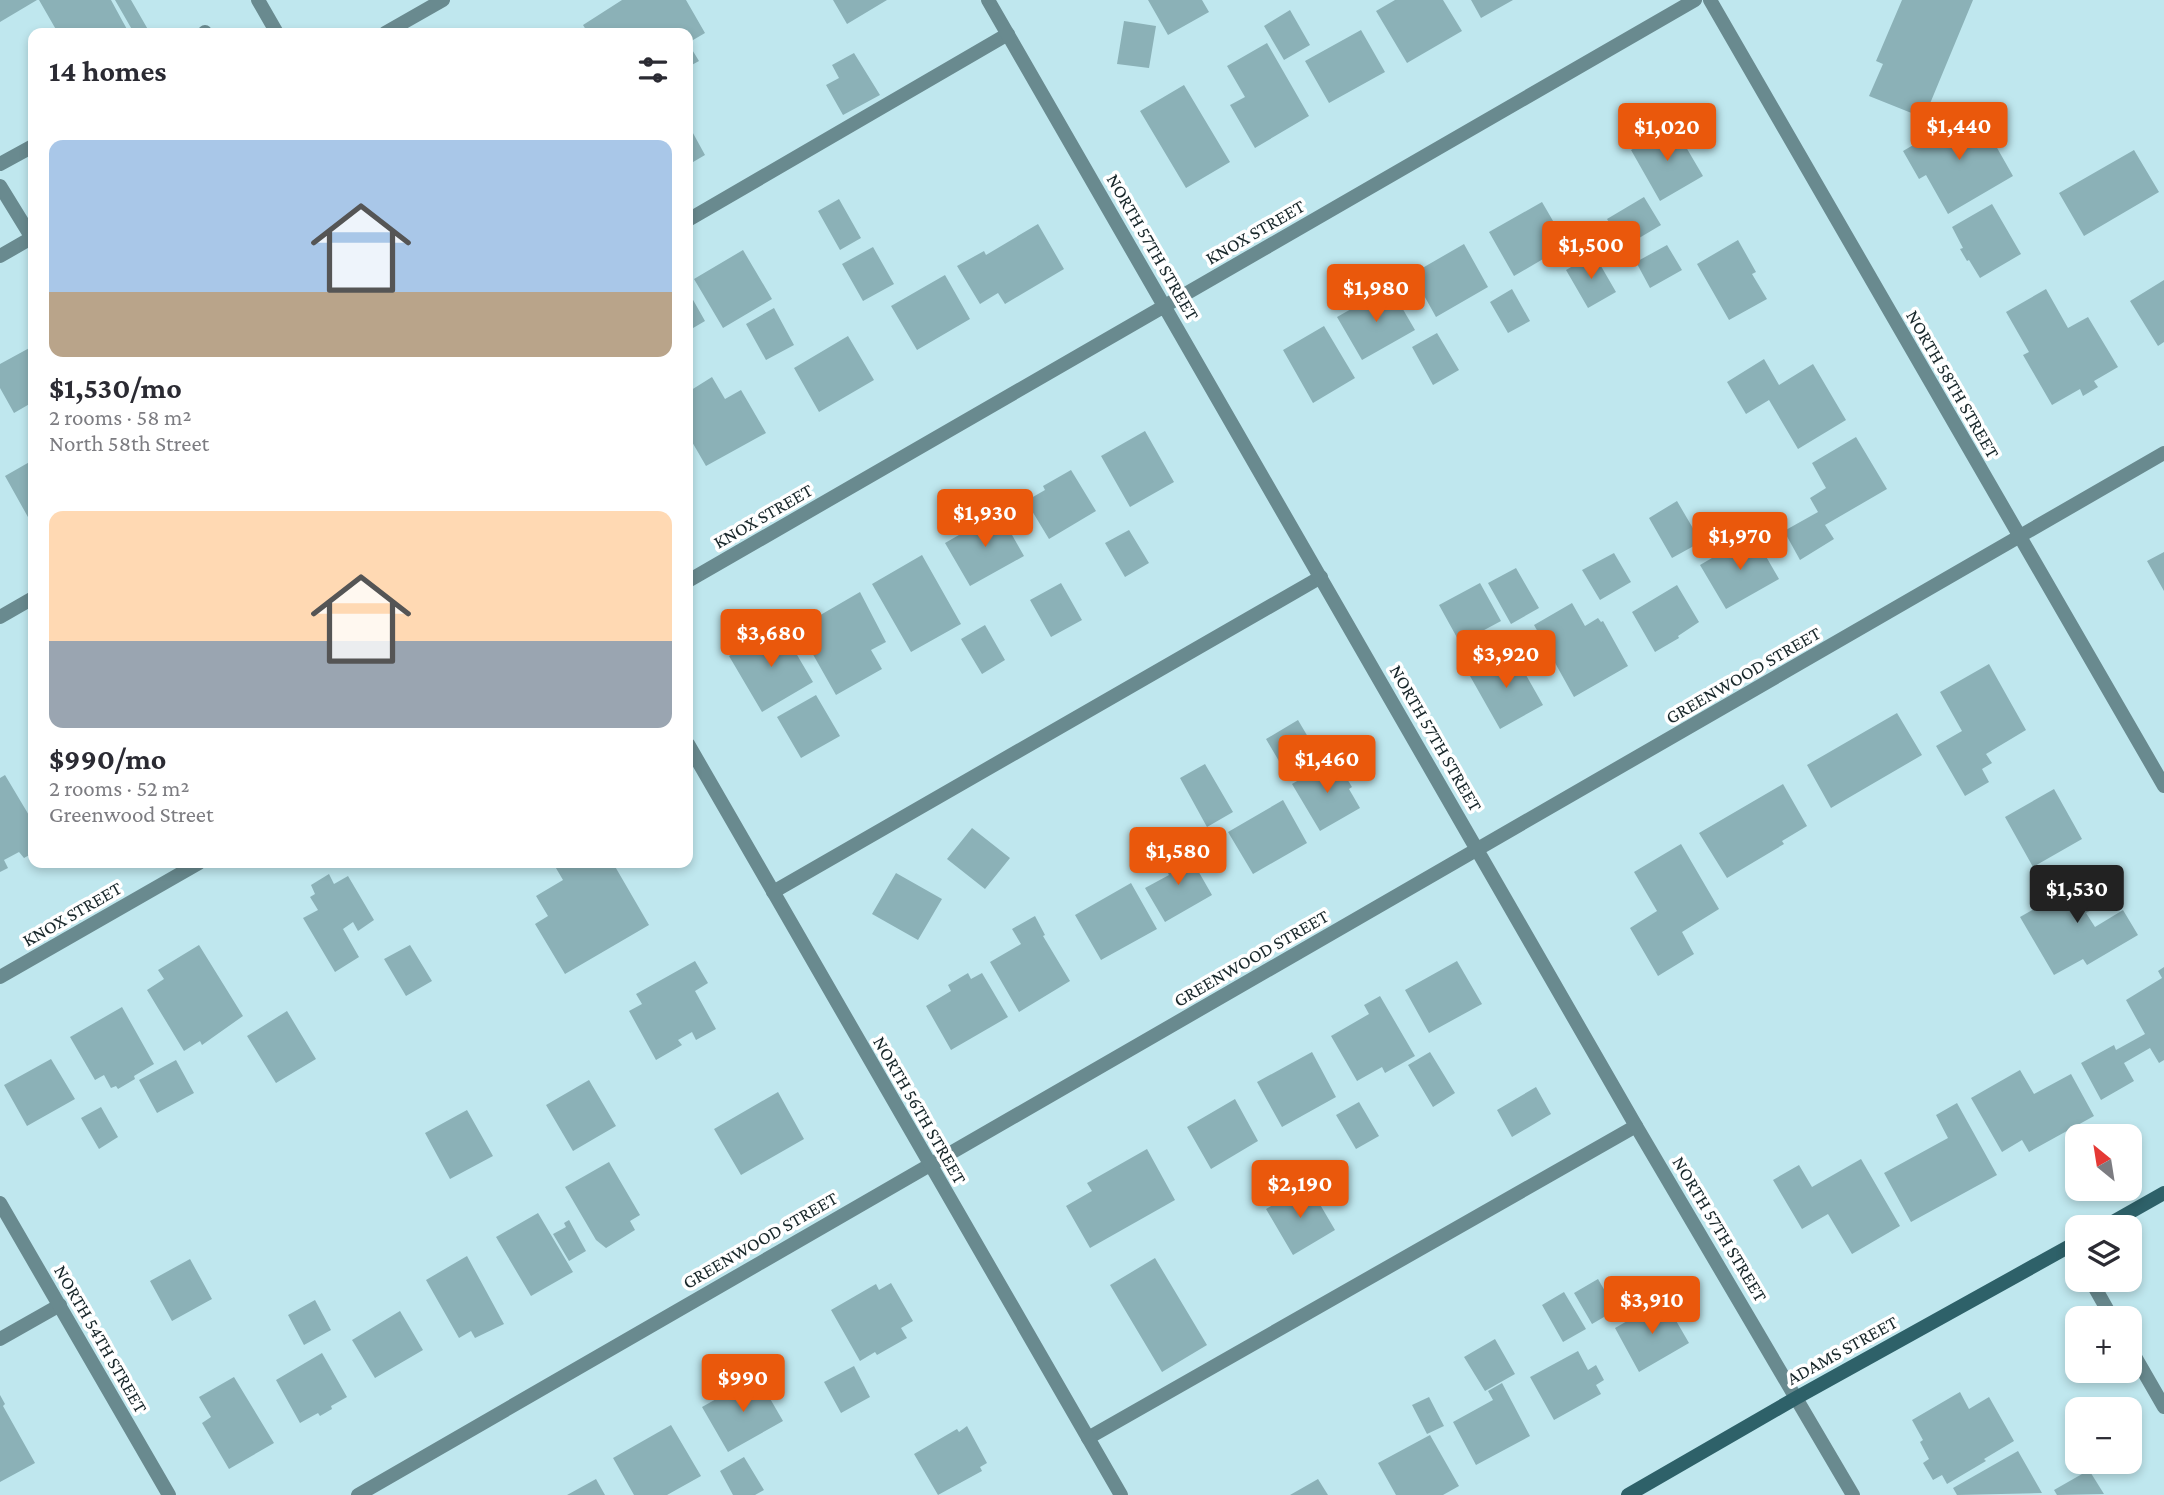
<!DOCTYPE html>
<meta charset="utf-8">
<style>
:root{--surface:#fff;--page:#f7f7f7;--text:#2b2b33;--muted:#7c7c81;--accent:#ea580c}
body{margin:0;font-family:"Crimson Pro",serif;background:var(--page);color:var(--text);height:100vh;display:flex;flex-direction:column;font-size:26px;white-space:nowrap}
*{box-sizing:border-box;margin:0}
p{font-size:23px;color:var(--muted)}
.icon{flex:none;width:38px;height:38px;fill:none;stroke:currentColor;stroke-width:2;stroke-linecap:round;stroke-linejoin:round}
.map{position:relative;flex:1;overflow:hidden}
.drawer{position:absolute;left:28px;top:28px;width:665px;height:840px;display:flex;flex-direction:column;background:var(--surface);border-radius:14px;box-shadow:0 4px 10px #0003}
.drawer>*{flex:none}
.needle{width:46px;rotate:330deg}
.buttons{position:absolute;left:2065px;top:1124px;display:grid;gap:14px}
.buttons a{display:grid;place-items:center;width:77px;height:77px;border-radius:14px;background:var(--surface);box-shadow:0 4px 10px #0003;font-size:35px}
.price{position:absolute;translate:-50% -60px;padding:0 16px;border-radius:7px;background:var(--accent);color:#fff;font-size:23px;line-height:46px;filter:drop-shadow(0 2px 4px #0008)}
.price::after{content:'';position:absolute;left:50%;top:42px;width:21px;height:16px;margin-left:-10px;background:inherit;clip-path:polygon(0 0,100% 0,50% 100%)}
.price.current{background:#222;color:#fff}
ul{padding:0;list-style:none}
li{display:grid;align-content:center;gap:14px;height:371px;padding:0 21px}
li span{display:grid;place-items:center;height:217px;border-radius:14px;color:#555}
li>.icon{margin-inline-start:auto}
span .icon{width:126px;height:126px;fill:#fffc;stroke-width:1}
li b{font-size:30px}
h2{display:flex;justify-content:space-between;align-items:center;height:84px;padding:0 21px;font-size:30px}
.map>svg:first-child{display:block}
</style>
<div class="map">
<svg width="2164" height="1495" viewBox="0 0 2164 1495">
<rect width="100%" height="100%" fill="#bfe7ee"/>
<path fill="#8bb1b7" d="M0,0H37L0,22Z
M39,0H111L129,33H58Z
M115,0H131L150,33H134Z
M622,0H686L705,33L688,43L699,61L688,67V33H588L583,25Z
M833,0H887L847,24Z
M1148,0H1202L1209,12L1168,35Z
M1395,0H1443L1462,31L1407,63L1376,11Z
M1471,0H1513L1481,18Z
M1902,0H1973L1924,118L1869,96L1883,64L1876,61Z
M1290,10L1310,45L1284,60L1264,26Z
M1124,21L1156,26L1149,68L1117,64Z
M1361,30L1385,72L1329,103L1305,61Z
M1267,43L1309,116L1255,148L1230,105L1245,97L1227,66Z
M854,53L880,95L843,115L826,85L839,78L832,65Z
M1184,85L1230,162L1186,188L1140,111Z
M1975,109L2013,176L1948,214L1926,175L1919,179L1903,151Z
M688,124L705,155L688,165Z
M1673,125L1703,176L1660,201L1631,150Z
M2134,150L2159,192L2084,236L2059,193Z
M1644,197L1661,225L1624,247L1607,219Z
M839,199L861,238L840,250L818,211Z
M1542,202L1567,245L1514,276L1489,232Z
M1992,204L2021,254L1980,278L1969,260L1967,261L1960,249L1963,248L1952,227Z
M1038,224L1064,269L1005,304L998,293L980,304L957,266L984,251L986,255Z
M1738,240L1756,272L1752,274L1767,299L1729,320L1697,264Z
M1464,244L1488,287L1436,317L1412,274Z
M1667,245L1682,270L1650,288L1636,262Z
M873,247L894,284L863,301L842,264Z
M743,250L772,299L723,328L694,279Z
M1594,254L1616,292L1588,308L1566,270Z
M945,275L970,319L917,350L891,306Z
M2164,280V342L2158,346L2130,301Z
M1390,287L1415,330L1362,360L1337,317Z
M1512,289L1530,321L1508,333L1490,302Z
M2046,289L2068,328L2088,317L2118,367L2094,381L2098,387L2083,396L2080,389L2052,405L2023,355L2029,352L2006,312Z
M688,291L705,321L688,331Z
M774,308L794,345L766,360L746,324Z
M1324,326L1355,378L1313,403L1283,350Z
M1437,333L1459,370L1433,385L1412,347Z
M848,336L874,380L819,412L794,368Z
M33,346V402L14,413L0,388V364Z
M1764,359L1779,385L1813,364L1846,420L1798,449L1769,400L1746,414L1727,382Z
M712,377L725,399L741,390L766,433L706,466L688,435V392Z
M1145,431L1174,482L1130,507L1101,456Z
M1856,437L1887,489L1825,525L1834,539L1800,560L1784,531L1818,512L1810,498L1826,488L1812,463Z
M33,460V526L5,476Z
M1071,470L1096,511L1049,539L1026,501L1045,490L1043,486Z
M1677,501L1701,542L1672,558L1649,518Z
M999,512L1024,556L970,586L945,543Z
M1129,530L1149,563L1125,577L1105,543Z
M1753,534L1779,579L1726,609L1700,565Z
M2164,552V591L2147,561Z
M1614,553L1631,582L1600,600L1582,570Z
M922,555L961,624L911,652L872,584Z
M1516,568L1539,608L1511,624L1488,583Z
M1061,583L1082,620L1051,637L1030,600Z
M1480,583L1501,621L1460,643L1439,605Z
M1677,585L1699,622L1678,636L1679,638L1655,652L1632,612Z
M860,592L886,642L871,650L882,669L836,695L798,628Z
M1572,603L1585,626L1598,618L1601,622L1603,621L1628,666L1574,697L1534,625Z
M985,625L1005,660L982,674L961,639Z
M780,626L813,682L762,712L729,656Z
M1513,652L1543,705L1500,729L1470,676Z
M1989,664L2026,730L1986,754L1992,763L1982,769L1989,782L1965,796L1936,746L1962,731L1940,692Z
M816,695L840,736L801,758L777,717Z
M1897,713L1922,755L1831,808L1807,765Z
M1298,720L1318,754L1286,773L1266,739Z
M1335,759L1352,787L1349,789L1360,808L1320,831L1292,784Z
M1205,764L1233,812L1207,827L1180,778Z
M5,775L33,822V853L24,858L19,852L4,860L8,868L0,872V778Z
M1783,784L1807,826L1782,841L1784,844L1727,878L1699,833Z
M2054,789L2082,839L2033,867L2005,817Z
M1283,800L1307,843L1253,874L1228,832Z
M972,828L1010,858L985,889L947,859Z
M1681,844L1719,909L1682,932L1694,954L1658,976L1630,928L1657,911L1634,872Z
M1185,848L1212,895L1165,922L1145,888L1169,875L1162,862Z
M553,863H613L649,925L565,974L535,924L548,916L536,896L563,880Z
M2102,870L2117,895L2086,913L2095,927L2123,910L2138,935L2087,965L2083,959L2054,975L2020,917Z
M896,873L942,899L918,940L872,914Z
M329,874L334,884L348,876L374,920L358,931L353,922L343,929L359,957L335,972L303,918L318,910L310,897L315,894L311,885Z
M1131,883L1157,929L1101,960L1075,915Z
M1035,916L1045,935L1043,936L1070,981L1019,1012L990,962L1021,944L1012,929Z
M199,945L243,1016L202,1045L200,1041L184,1051L147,990L164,979L158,970Z
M410,945L432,981L406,996L384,959Z
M695,961L708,983L695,991L716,1029L696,1040L692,1032L678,1040L682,1045L656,1060L629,1011L642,1004L636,994Z
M1457,961L1482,1004L1429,1033L1405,990Z
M2164,967V1060L2159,1063L2150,1048L2124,1063L2134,1081L2101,1100L2081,1063L2114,1045L2116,1050L2145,1034L2126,1000L2162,978L2158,971Z
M968,973L971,979L982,973L1008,1017L951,1050L926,1006L951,991L948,985Z
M1380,996L1415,1056L1385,1073L1382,1067L1357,1081L1331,1036L1369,1014L1364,1005Z
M122,1007L154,1064L134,1076L135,1079L118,1089L116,1086L111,1088L104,1075L95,1080L70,1037Z
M287,1011L316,1059L276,1083L247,1036Z
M1312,1052L1336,1097L1282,1127L1257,1082Z
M1430,1052L1455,1093L1433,1107L1408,1065Z
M51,1059L75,1099L27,1126L4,1085Z
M176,1060L194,1093L157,1113L139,1080Z
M2020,1070L2034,1094L2071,1074L2094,1116L2029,1152L2022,1140L2002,1152L1971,1098Z
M589,1080L616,1126L573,1151L546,1105Z
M1536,1087L1551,1114L1512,1137L1497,1110Z
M778,1092L804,1139L741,1175L714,1129Z
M1235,1099L1258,1141L1211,1169L1187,1127Z
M1359,1102L1379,1136L1356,1149L1336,1115Z
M1957,1103L1997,1175L1911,1222L1884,1173L1948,1138L1936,1115Z
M101,1107L118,1137L99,1149L81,1118Z
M467,1110L493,1156L450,1179L425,1133Z
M1147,1149L1175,1200L1090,1248L1066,1206L1092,1191L1087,1183Z
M1861,1159L1900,1226L1852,1254L1828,1214L1802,1229L1773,1180L1799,1165L1812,1187Z
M609,1162L640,1215L630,1221L635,1230L606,1248L596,1240L565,1187Z
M1308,1184L1335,1230L1293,1255L1266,1209Z
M538,1213L573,1272L531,1296L496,1237Z
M569,1220L586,1251L569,1261L553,1234L566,1227L564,1223Z
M467,1256L504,1324L475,1338L471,1331L459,1338L426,1280Z
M1155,1258L1207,1345L1162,1372L1110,1285Z
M190,1259L212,1299L172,1321L150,1281Z
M1598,1279L1616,1310L1592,1324L1574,1293Z
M891,1283L913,1321L901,1328L907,1338L877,1355L875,1352L860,1361L831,1310L876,1284L879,1290Z
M1564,1292L1586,1329L1563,1342L1542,1305Z
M315,1300L331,1330L304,1345L288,1315Z
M1664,1300L1689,1343L1639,1372L1615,1328Z
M400,1311L423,1350L375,1378L352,1340Z
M1495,1339L1515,1374L1485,1391L1464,1357Z
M1578,1351L1588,1370L1596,1365L1604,1380L1596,1385L1601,1394L1554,1420L1530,1377Z
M322,1353L347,1397L331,1406L332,1409L320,1416L318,1413L300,1423L276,1380Z
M854,1366L870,1397L841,1413L824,1382Z
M757,1376L783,1421L728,1452L702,1407Z
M234,1377L274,1443L229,1469L202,1423L211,1417L199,1397Z
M1502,1383L1530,1436L1476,1465L1453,1422L1493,1400L1488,1391Z
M1960,1392L1969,1409L1989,1397L2014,1441L1984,1459L1986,1461L1947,1484L1942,1475L1933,1480L1923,1463L1929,1459L1920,1442L1923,1440L1912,1420Z
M0,1395L5,1404L3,1406L35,1463L0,1482Z
M1429,1397L1444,1426L1427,1434L1412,1405Z
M671,1425L701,1476L667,1495H634L613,1458Z
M967,1426L987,1463L980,1467L982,1471L938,1495L914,1454L957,1429L959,1432Z
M1430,1435L1459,1486L1443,1495H1396L1378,1463Z
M2018,1451L2042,1493L1957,1495L1953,1488Z
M744,1457L764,1490L755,1495H733L720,1471Z
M2089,1470L2104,1494L2057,1495L2054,1490Z
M596,1479L605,1495H567Z
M1318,1479L1328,1495H1290Z"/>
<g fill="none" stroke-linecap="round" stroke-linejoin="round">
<path stroke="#698a8f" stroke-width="14" d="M204,33L205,32
M0,164L33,146
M0,186L32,238
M688,220L1008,34
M0,617L33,598
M773,892L1321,577
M2090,1279L2112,1318
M0,1339L60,1305
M2130,1348L2164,1407
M1088,1438L1636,1126"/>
<path stroke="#698a8f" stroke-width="14" d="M988,0L1636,1126L1853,1495
M1710,0L2164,786
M385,33L443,0
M0,256L33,237
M688,581L1695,0
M0,977L199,863
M0,1203L169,1495
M358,1495L2164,453"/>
<path stroke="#698a8f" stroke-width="14" d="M258,0L277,33
M688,744L1121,1495"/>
<path stroke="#2e6169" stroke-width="14" d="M2104,1227L2164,1193
M1628,1495L1796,1398L2077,1242"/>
</g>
<g text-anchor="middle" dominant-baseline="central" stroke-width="7" stroke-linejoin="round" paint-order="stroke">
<g font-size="19" fill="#18272a" stroke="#fff">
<text transform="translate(1255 232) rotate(-30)">KNOX STREET</text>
<text transform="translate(1153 247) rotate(60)">NORTH 57TH STREET</text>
<text transform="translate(1953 384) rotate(60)">NORTH 58TH STREET</text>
<text transform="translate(763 516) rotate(-30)">KNOX STREET</text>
<text transform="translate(1743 675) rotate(-30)">GREENWOOD STREET</text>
<text transform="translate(1436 738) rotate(60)">NORTH 57TH STREET</text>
<text transform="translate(72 914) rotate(-30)">KNOX STREET</text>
<text transform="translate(1251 958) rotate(-30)">GREENWOOD STREET</text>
<text transform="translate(920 1110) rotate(60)">NORTH 56TH STREET</text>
<text transform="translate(1720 1229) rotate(59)">NORTH 57TH STREET</text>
<text transform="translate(760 1240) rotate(-30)">GREENWOOD STREET</text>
<text transform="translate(101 1339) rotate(60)">NORTH 54TH STREET</text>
<text transform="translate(1842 1350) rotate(-29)">ADAMS STREET</text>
</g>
</g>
</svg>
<div class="buttons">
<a><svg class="needle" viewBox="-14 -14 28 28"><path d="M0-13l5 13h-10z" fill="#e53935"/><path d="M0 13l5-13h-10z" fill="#7c7c81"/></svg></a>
<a><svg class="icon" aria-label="layers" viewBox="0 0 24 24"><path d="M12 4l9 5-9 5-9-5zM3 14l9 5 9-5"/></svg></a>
<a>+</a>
<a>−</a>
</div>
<b class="price" style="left:1959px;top:162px">$1,440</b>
<b class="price" style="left:1667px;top:163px">$1,020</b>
<b class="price" style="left:1591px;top:281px">$1,500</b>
<b class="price" style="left:1376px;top:324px">$1,980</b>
<b class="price" style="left:985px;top:549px">$1,930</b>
<b class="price" style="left:1740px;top:572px">$1,970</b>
<b class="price" style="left:771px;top:669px">$3,680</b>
<b class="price" style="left:1506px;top:690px">$3,920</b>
<b class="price" style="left:1327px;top:795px">$1,460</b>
<b class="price" style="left:1178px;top:887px">$1,580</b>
<b class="price current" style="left:2077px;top:925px">$1,530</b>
<b class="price" style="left:1300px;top:1220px">$2,190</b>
<b class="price" style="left:1652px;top:1336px">$3,910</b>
<b class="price" style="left:743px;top:1414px">$990</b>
<section class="drawer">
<h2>14 homes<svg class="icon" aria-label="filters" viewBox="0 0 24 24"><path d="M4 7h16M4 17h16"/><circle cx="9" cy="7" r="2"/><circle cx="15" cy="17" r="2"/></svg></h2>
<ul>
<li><span style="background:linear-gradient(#a9c7e8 70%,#b9a48a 0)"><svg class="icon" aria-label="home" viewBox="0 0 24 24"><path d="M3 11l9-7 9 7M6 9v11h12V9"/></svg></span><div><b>$1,530/mo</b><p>2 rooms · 58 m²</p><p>North 58th Street</p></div></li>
<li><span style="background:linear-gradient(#ffd9b3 60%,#9aa5b1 0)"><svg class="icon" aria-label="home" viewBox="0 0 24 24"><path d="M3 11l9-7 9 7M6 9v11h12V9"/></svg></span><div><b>$990/mo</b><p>2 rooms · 52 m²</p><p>Greenwood Street</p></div></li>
</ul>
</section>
</div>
